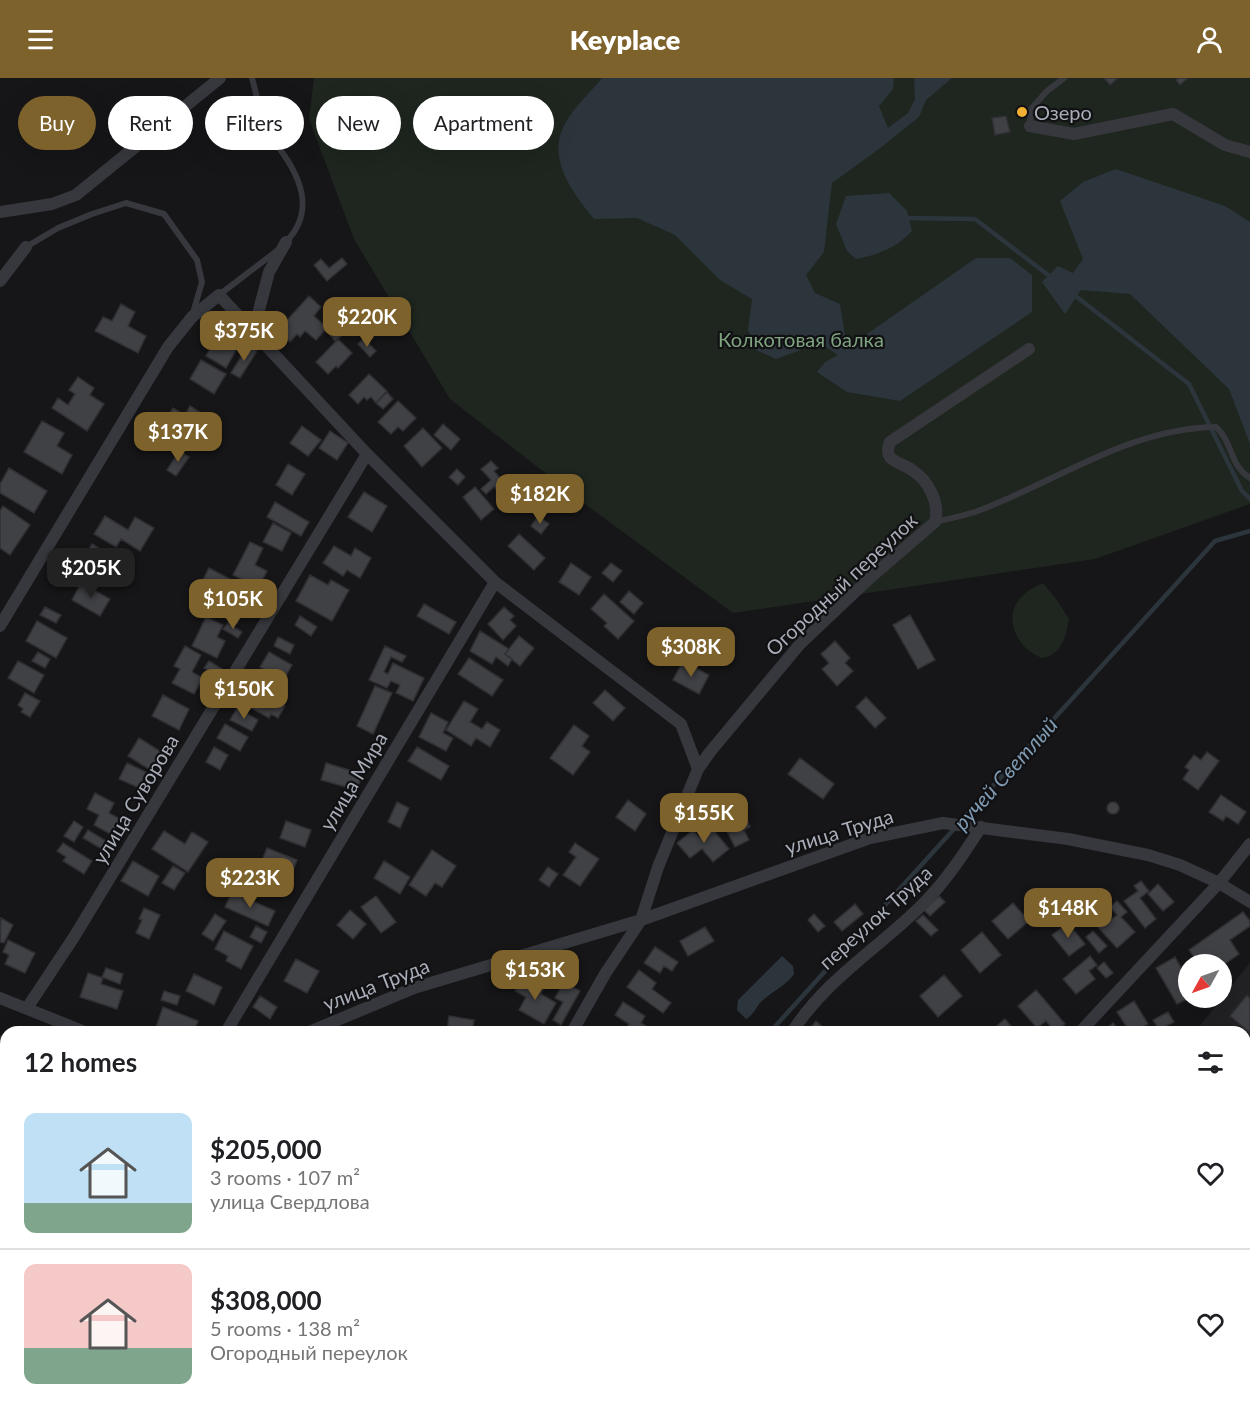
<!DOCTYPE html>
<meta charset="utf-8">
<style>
:root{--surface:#fff;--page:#f2f2f2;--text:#202124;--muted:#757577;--line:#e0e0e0;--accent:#7e622b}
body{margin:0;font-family:Lato,sans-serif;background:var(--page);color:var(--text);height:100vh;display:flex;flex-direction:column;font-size:22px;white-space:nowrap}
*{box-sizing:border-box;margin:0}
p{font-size:20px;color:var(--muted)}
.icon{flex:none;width:33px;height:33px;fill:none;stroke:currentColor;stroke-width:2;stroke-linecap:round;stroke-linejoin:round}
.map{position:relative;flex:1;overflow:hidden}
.panel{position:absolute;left:0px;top:948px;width:1251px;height:384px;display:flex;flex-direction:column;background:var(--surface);border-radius:18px 18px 0 0;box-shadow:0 6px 24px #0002}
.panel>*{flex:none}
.banner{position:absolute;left:18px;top:18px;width:600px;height:54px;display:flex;gap:12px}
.needle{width:39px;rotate:230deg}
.fabs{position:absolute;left:1178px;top:876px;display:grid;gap:12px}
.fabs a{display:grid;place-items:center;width:54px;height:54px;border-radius:50%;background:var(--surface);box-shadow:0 6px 24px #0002;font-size:30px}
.price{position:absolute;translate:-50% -51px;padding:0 14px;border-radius:12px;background:var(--accent);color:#fff;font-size:20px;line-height:39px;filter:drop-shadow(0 2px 3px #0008)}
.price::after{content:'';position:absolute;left:50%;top:36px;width:18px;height:14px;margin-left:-9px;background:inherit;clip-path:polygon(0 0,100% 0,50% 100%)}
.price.active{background:#222;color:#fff}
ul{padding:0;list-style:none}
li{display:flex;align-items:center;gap:18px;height:150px;padding:0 24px}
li+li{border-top:2px solid var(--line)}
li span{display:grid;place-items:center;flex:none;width:168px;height:120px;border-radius:12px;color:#555}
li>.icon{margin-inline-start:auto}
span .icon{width:72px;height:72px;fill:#fffc;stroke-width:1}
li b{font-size:26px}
h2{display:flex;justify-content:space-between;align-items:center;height:72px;padding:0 24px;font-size:26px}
.chip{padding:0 21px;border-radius:27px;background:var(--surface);box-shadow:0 6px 24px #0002;font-size:21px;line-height:54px}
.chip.active{background:var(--accent);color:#fff}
header{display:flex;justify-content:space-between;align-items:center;height:78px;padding:0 24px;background:var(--accent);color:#fff;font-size:27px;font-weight:800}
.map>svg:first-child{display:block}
</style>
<header><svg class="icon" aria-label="menu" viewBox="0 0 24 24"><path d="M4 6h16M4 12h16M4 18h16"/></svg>Keyplace<svg class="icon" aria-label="person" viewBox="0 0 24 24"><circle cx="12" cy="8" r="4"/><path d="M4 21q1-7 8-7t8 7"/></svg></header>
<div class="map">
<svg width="1250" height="1332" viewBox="0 0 1250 1332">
<rect width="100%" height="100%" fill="#161618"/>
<path fill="#222225" d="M1250,885V1012L1245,1008V954H1195Z"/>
<path fill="#1e261f" d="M314,0H1250V426L1095,481L733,535L585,426L450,321L354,161L309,41Z
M1043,505L1057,522L1069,541C1066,559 1061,578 1041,580C1035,576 1026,572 1022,566C1002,539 1015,516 1043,505Z"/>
<path fill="#2c353c" d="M602,0H894L893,11L879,28L888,50L908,35L915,21L914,0H952L926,22L919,39L879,71L832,105L824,174L806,197L815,215L840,226L847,270L976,180H1010L1032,197V234L900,323L847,314L817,294L825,284L838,277L820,265L776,281L756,272L748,252L752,221L720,202L675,157L637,140L594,141C572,114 545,79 566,44C575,28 591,14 602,0Z
M1116,91L1225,128L1250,144V366L1229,311L1130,216L1081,212L1065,236L1042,204L1058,188L1073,195L1083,181L1060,123L1083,104Z
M889,115L907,133L912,153C896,170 878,177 856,181L847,173L836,146L846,118Z
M782,878L793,888L794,896C785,909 770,914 759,926C755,932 753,937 746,941L737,932L738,922Z"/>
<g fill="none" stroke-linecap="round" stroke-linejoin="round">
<path stroke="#2c353c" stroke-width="4.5" d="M903,140L975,141L1052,200
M1073,216L1189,306L1242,413L1250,421
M770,954L1215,463L1250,453
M531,1332L533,1326"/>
</g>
<path fill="#404145" stroke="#303034" stroke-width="1.5" d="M1104,0H1118L1110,7Z
M1178,0H1188L1180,7L1176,2Z
M1006,38L1010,54L995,57L992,40Z
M342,180L347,186L327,203L314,187L321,181L329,190Z
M309,218L321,229L314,238L327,250L316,262L305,253L300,259L297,256L290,264L278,252Z
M121,226L135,234L128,248L146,258L138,275L95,253L103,239L112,243Z
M336,247L343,257L335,263L328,254Z
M219,255L239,267L226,290L206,278Z
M364,260L376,273L370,279L358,266Z
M338,261L352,275L338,290L336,288L328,296L316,284Z
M248,267L257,273L240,300L231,295Z
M201,282L226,296L214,316L190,301Z
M369,296L387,313L376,325L371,319L367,322L364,319L358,326L349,317Z
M78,299L94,310L90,317L104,326L87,353L52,330L58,320L68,327L75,316L69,312Z
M387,314L393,321L383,331L376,325Z
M398,323L416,340L403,353L398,349L391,356L378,344Z
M190,328L201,335L184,363L161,349L173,330L185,337Z
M42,343L64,355L57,368L72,377L62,396L24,374Z
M443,346L460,361L451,372L434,357Z
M302,348L321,362L308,378L290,365Z
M423,350L442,370L422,389L404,368Z
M330,353L348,365L337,382L319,370Z
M179,373L189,379L176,398L167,392Z
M491,383L498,390L494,393L507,408L499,414L494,409L486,416L481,411L491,402L481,391Z
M288,386L305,396L292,417L276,407Z
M9,390L47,413L34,435L0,415V406Z
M457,391L465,399L458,407L449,399Z
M475,409L494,431L481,442L463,419Z
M364,414L387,428L372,454L348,439Z
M275,424L309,444L301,458L267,439Z
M3,428L30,447L10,477L0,470V433Z
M105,438L128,452L135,439L154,450L140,473L121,461L116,469L94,456Z
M538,438L549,446L541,456L531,448Z
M273,445L291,455L282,473L263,464Z
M519,456L545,480L534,492L508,468Z
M250,464L263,470L255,487L267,493L258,510L233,497Z
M92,466L115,480L99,506L76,492Z
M334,468L351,478L355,470L371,480L360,500L347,492L343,498L323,485Z
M571,485L591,499L579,517L559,504Z
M611,485L622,493L613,504L602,495Z
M61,486L74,495L68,504L55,496Z
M209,490L232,502L225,515L247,526L237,546L192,523Z
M310,497L328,507L331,502L349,512L332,543L296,523Z
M81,505L110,521L100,538L72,522Z
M629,513L643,525L634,536L620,524Z
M604,516L634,543L618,561L604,548L607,545L591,531Z
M424,526L456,544L449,556L417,538Z
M45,529L61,537L56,545L40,537Z
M504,529L514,538L510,542L516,548L503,562L488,546Z
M910,537L935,582L918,591L893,547Z
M300,538L317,549L311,558L295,547Z
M206,539L223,547L217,559L225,563L217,580L192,568Z
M37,543L67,560L56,580L26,563Z
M228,545L242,554L238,560L223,551Z
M480,553L509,571L505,576L512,581L508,588L496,579L492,586L470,573Z
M683,556L693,563L676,585L667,577Z
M519,558L534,570L520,588L505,576Z
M278,559L294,567L290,576L274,568Z
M835,563L850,580L845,585L853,593L837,608L822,591L829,585L821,576Z
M185,568L201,577L192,594L203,600L194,616L172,605L180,591L174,588Z
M385,568L406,578L402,584L391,579L384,594L388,596L393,585L424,600L413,623L396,615L400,607L391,603L387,610L369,602Z
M38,574L50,581L45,590L32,583Z
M269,574L292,587L283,603L260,589Z
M469,580L503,602L492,618L458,596Z
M18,583L44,597L34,615L8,600Z
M209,583L222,591L218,598L204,590Z
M683,583L709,597L699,616L673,602Z
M250,608L285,628L278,640L271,636L269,640L240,624Z
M375,608L392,615L373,656L357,648Z
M605,612L625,630L613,643L593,625Z
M25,615L40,623L30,639L21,634L23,631L18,627Z
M163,617L189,631L179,652L152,638Z
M866,619L886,640L875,650L856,629Z
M464,623L478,631L470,644L482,651L487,644L500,652L490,669L476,660L471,668L446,652Z
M237,630L258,642L252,653L230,642Z
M431,635L448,644L443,655L453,660L446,673L419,659Z
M225,646L248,659L240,673L217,660Z
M574,647L589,658L582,668L590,674L573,697L550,680Z
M139,660L163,675L152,693L128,678Z
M214,669L228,677L220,692L206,684Z
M417,669L449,688L441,702L408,683Z
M1207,674L1219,683L1198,712L1183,701L1189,692L1185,689L1194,677L1201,682Z
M800,680L834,706L823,721L788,696Z
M127,685L146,694L139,710L119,701Z
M326,685L362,696L357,712L321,702Z
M95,715L114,725L109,735L120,741L112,757L94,747L99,737L87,731Z
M1221,717L1246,734L1238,746L1226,738L1223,743L1209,734Z
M628,722L646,736L635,753L616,739Z
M1107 730a6 6 0 1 1 12 0a6 6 0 1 1-12 0Z
M397,724L409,730L400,750L388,744Z
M734,726L741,740L745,738L750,749L744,752L749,762L735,769L717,734Z
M74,743L83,749L74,764L64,758Z
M286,743L311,752L305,769L280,760Z
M711,749L729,771L713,784L702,771L690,780L677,765L693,752L699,759Z
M88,752L111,766L107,774L83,760Z
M164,753L185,766L192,754L208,764L188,794L152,771Z
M63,765L92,783L84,796L63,783L66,779L57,773Z
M575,765L599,781L580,808L563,797L576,779L569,774Z
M267,770L297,782L288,805L258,792Z
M432,772L456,788L442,809L435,805L426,818L409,807Z
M133,783L159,798L148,818L121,803Z
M384,783L410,799L400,816L374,800Z
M173,788L185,795L174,812L162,805Z
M548,789L558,796L549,809L539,802Z
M240,798L256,805L251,816L235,809Z
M1141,803L1149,813L1140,820L1156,841L1145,850L1124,823L1138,813L1134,808Z
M1158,806L1174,824L1163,833L1148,816Z
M232,814L275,833L268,848L225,829Z
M376,818L396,844L381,855L361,829Z
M939,818L945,824L930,838L924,832Z
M1117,823L1127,834L1121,839L1135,854L1117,870L1096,847L1108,836L1112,841L1117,837L1110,829Z
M1013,825L1029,843L1008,861L992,843Z
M855,826L863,836L842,853L834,844Z
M144,830L160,837L149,861L136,855L142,842L139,841Z
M350,832L366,846L353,861L337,847Z
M1243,834L1250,843V848L1230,862L1239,876L1222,888L1215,878L1203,886H1199L1189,872Z
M215,836L226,843L213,863L202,856Z
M814,836L825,848L818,854L808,842Z
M923,837L938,852L931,858L916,843Z
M1,840L13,847L4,865L0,864Z
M1068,845L1085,866L1069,878L1052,857Z
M256,848L267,854L261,865L250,859Z
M705,849L714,863L688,878L680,863Z
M224,853L253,868L241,891L226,883L228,878L215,871Z
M1093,853L1107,868L1099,875L1086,859Z
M982,854L1001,877L980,895L961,872Z
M8,862L35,875L25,895L5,886L9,877L3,874Z
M655,869L678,884L672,893L664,888L660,895L644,885Z
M1090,878L1097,887L1089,893L1095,901L1076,916L1063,901Z
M1175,879L1188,902L1189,920L1177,926L1156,890Z
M296,881L319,893L307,915L284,903Z
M1104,884L1113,895L1106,900L1097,890Z
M106,890L123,896L120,906L102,899Z
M639,892L656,905L652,911L671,925L663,935L627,909Z
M88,895L103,900L101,906L123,913L117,931L80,919Z
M194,896L222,909L214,927L186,913Z
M944,897L962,918L938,939L920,918Z
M523,898L544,910L541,916L556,925L544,946L519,932L526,919L515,913Z
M564,904L580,913L561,947L553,942L563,924L555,920Z
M1036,912L1065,946L1055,954L1046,943L1037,950L1018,928Z
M164,913L180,918L177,927L161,922Z
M1247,917L1250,920V955L1230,938Z
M260,918L277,929L270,941L253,929Z
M1134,923L1148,946L1135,954H1130L1117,934Z
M623,924L645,938L641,945L651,951L649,954H632L626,950L629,946L615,937Z
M163,929L198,943L194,954H170L156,949Z
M1168,934L1174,944L1159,952L1153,942Z
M449,938L474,942L472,954H447Z
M1005,941L1015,953L1021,949L1025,954H995L993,951Z
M816,943L828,954H807Z
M1113,945L1120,954H1102Z
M0,958L6,961V982L0,995Z
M1250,1064V1090L1245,1086V1070Z
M0,1155L6,1158V1173L0,1169Z
M6,1177V1191L0,1187Z
M1250,1222V1243L1245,1238V1227Z
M1245,1243L1250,1249V1268L1245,1263Z
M17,1326H33L44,1332H13Z
M188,1326H218L228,1332H192L186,1329Z
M237,1326H273L269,1332H247Z
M364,1326H373L378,1328L376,1332H361Z
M399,1326H424L421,1332H406L407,1330Z
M943,1326H957L961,1328L959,1332H944L947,1328Z
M1028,1326H1062L1067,1332H1033Z
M1152,1326H1168L1177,1332H1148Z"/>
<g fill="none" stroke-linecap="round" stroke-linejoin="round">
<path stroke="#37383d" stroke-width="6" d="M252,0C257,18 260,37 268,54C272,62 279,69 284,77C304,106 313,137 285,165
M1030,48L1031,31L1047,13L1064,0
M26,169L58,150L92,136L126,125L164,136L197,182L202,204L193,235
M219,217L278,172
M935,444C948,441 962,438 975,434C1055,405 1128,350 1216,349C1233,364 1229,387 1250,400"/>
<path stroke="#37383d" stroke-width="12" d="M1030,48L1074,56L1173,36L1225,67L1250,74
M0,134L52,126L76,117L220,0
M0,203L26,169
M253,255L269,194L286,164
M0,548L168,269L192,239L219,217L367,376L495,504L681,646L698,691
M0,920L85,954
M27,930L74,859L367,376
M226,954L495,504
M309,954L414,910L641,842L870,760L943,745L1068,761L1148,777L1180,787L1219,805L1250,824
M572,954L605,896L641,842L658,789L698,691L710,674L800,566L871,499L935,444C940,425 929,403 912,392C899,383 882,384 890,364L1029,271
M792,954C828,899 878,871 923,826C946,803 963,777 981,749
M1080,954L1219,805L1250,766
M1245,1183L1250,1178
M0,1249L6,1253
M0,1301L6,1291
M111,1326L119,1332
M543,1326L567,1332
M580,1326V1332
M794,1326L807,1332
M165,1332L169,1326
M498,1332L501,1326
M746,1332L751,1326
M1107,1332L1112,1326"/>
</g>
<circle fill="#f2b134" stroke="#111113" stroke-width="2" cx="1022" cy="34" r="6"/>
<g text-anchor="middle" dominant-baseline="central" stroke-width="4.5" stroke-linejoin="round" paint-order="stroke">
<g font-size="20" fill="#a8adb8" stroke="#111113" text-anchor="start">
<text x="1034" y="34">Озеро</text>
</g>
<g font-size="20" fill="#7fa381" stroke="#111113">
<text x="801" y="261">Колкотовая балка</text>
</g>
<g font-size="20" fill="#a8adb8" stroke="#111113">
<text transform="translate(841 506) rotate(-43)">Огородный переулок</text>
<text transform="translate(353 703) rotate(-59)">улица Мира</text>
<text transform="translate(135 721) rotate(-59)">улица Суворова</text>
<text transform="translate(839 753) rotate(-17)">улица Труда</text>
<text transform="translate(875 839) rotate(-42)">переулок Труда</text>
<text transform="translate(376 906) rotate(-21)">улица Труда</text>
</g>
<g font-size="21" font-style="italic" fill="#7f9bb3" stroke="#111113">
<text transform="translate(1005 695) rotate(-48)">ручей Светлый</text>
</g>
</g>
</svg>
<div class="fabs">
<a><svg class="needle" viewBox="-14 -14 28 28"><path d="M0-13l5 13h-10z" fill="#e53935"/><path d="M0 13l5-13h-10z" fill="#757577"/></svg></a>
</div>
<b class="price" style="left:367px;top:270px">$220K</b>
<b class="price" style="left:244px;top:284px">$375K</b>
<b class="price" style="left:178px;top:385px">$137K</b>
<b class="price" style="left:540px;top:447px">$182K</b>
<b class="price active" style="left:91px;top:521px">$205K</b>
<b class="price" style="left:233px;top:552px">$105K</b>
<b class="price" style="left:691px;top:600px">$308K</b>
<b class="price" style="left:244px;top:642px">$150K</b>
<b class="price" style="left:704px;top:766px">$155K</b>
<b class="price" style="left:250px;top:831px">$223K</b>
<b class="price" style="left:1068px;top:861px">$148K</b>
<b class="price" style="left:535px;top:923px">$153K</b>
<div class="banner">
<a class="chip active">Buy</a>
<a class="chip">Rent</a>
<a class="chip">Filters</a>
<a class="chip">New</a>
<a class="chip">Apartment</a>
</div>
<section class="panel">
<h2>12 homes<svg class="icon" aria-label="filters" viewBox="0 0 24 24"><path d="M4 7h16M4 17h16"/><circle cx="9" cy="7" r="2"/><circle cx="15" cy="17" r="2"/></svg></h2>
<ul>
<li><span style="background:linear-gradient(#bfe0f5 75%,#7fa58c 0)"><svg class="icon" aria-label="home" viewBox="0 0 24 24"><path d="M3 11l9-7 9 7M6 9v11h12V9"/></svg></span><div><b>$205,000</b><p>3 rooms · 107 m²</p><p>улица Свердлова</p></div><svg class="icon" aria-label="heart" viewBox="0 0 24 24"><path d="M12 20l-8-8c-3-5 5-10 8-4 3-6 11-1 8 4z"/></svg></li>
<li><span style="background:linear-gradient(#f6c9c9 70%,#7fa58c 0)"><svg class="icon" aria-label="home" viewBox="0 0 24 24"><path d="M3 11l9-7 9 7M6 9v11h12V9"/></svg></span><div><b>$308,000</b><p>5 rooms · 138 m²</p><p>Огородный переулок</p></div><svg class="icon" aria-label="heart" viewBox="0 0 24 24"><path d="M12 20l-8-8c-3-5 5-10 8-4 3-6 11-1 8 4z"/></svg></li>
</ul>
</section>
</div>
